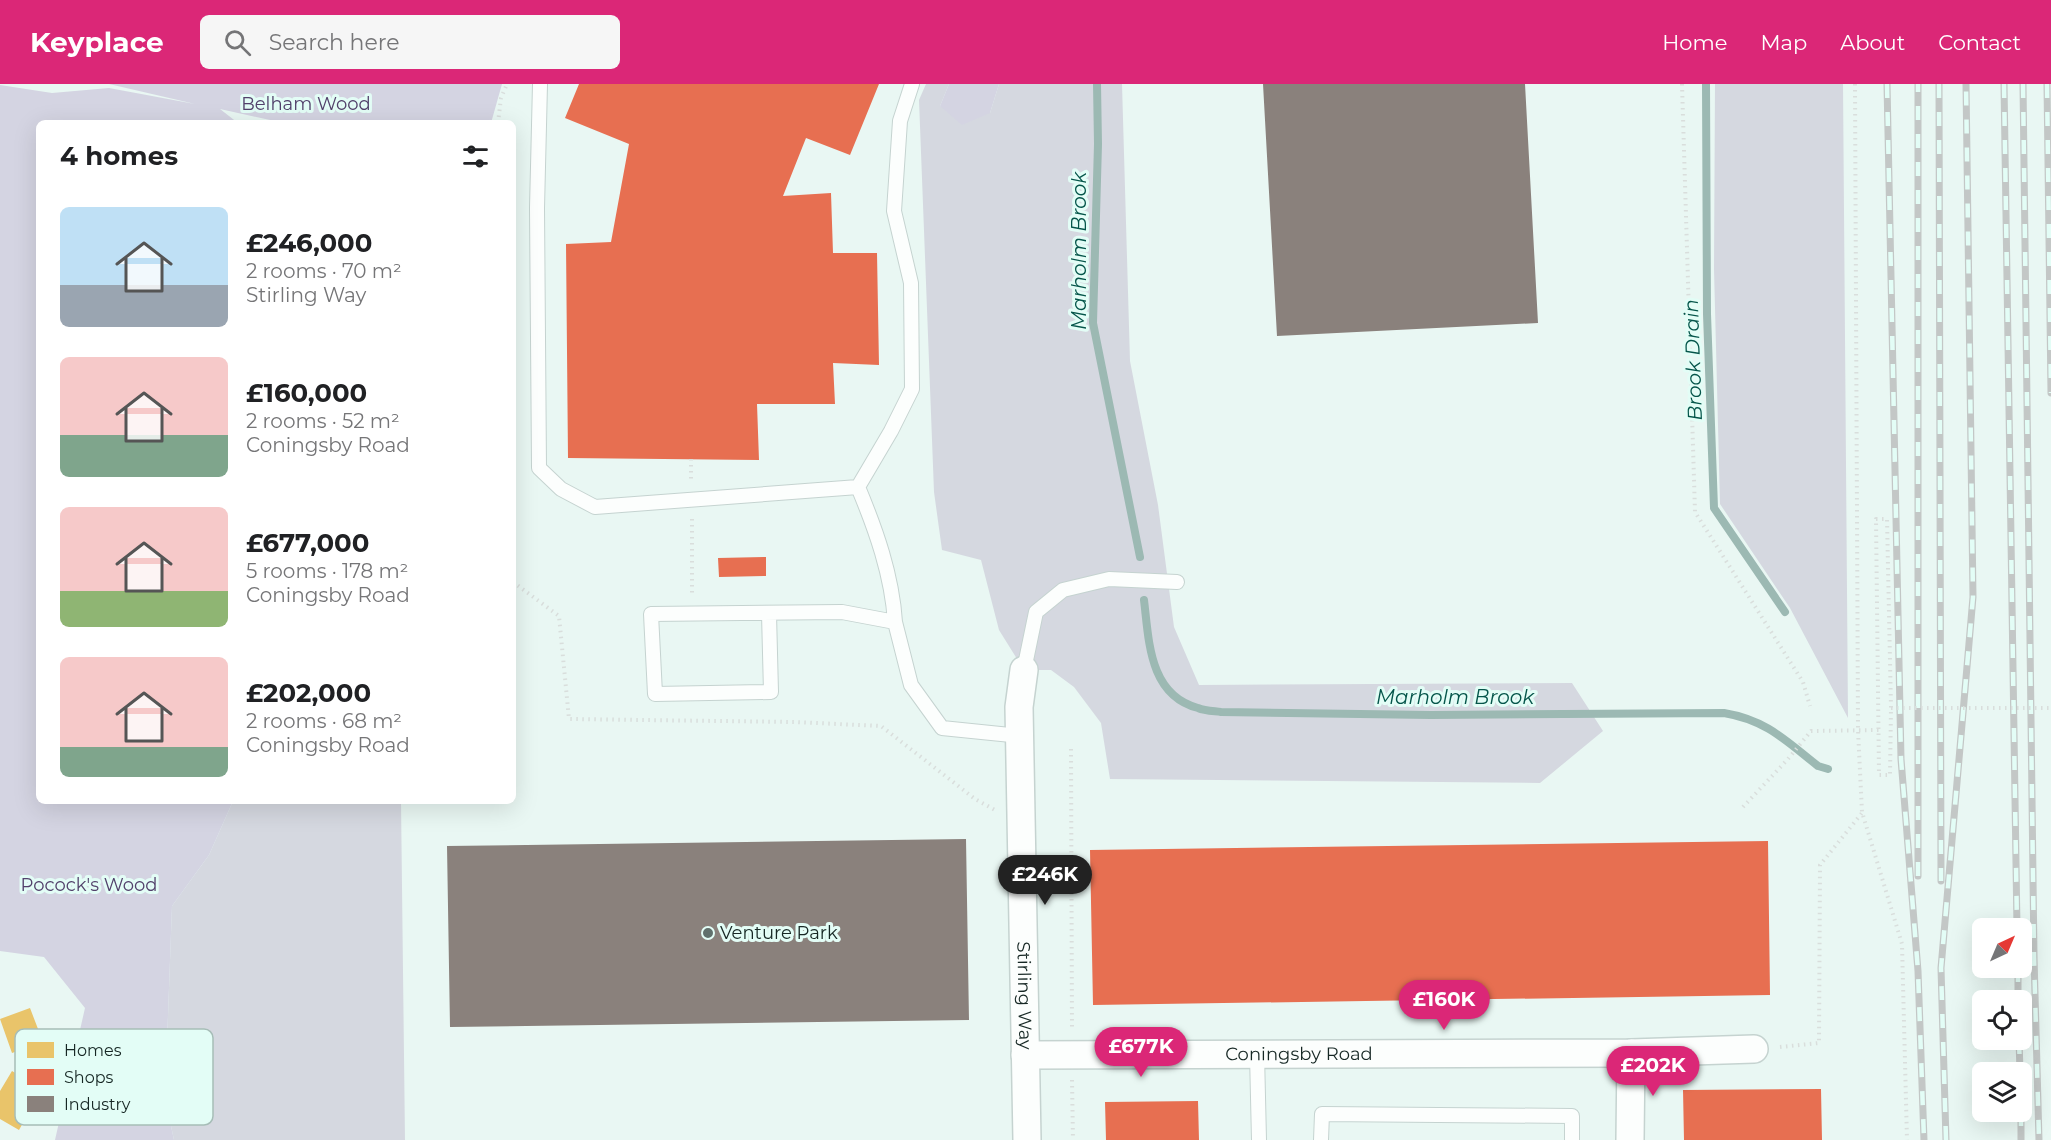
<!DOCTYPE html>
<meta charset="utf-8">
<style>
:root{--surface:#fff;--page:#f6f6f6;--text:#202124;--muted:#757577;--accent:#db2777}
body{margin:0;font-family:Montserrat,sans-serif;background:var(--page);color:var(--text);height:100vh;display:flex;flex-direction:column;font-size:22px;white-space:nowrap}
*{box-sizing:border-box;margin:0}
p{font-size:20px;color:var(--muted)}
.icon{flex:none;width:33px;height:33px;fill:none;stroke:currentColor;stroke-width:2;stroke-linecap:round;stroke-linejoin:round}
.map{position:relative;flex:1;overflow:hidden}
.side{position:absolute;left:36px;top:36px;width:480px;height:684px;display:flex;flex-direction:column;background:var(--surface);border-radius:9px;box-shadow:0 6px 24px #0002}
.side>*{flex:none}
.needle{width:39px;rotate:44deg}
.tools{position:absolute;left:1972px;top:834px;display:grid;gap:12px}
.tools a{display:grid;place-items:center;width:60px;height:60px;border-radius:9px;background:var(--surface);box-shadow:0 6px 24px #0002;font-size:30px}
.price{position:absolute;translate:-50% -51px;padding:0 14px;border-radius:21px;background:var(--accent);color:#fff;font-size:20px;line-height:39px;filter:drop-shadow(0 2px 3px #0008)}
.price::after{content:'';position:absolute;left:50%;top:36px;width:18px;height:14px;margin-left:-9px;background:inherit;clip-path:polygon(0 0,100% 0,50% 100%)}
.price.on{background:#222;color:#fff}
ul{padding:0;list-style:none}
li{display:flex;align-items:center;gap:18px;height:150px;padding:0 24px}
li span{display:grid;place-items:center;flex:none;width:168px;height:120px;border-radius:9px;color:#555}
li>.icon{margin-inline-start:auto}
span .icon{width:72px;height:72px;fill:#fffc;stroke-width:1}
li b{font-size:26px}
h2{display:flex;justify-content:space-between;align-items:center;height:72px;padding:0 24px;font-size:26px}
header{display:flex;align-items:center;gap:36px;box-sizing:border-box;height:84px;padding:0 30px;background:var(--accent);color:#fff}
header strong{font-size:28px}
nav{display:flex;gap:33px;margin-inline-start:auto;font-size:21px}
.search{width:420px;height:54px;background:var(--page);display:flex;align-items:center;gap:15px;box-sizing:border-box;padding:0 21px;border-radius:9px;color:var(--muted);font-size:22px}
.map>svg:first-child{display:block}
</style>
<header>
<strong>Keyplace</strong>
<div class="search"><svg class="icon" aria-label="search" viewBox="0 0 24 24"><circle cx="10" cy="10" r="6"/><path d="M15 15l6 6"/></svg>Search here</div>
<nav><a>Home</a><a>Map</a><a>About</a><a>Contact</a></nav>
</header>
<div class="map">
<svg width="2051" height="1056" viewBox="0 0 2051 1056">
<rect width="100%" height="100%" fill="#e9f7f3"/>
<path fill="#d5d8e0" d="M926,0H949L940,22L990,29L999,0H1122L1130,277L1158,421L1174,543L1199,601L1572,599L1603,647L1540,699L1110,695L1101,639L1074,603L1051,586H1024L999,546L981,476L942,466L934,408L919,16Z
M1715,0H1843L1848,634L1790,524L1720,420L1714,185Z
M233,717H401L405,1056H174L165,1014L172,822L209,771Z"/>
<path fill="#d4d4e2" d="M109,0H502L491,39H284L220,25L238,39H39V717H233L209,771L172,822L165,1014L174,1056H55L85,924L44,873L0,867V1L52,9L109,4L195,20Z
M949,0H999L990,29L962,41L940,22Z"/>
<path fill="#e9c46a" d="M30,924L43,958L12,969L0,935Z
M12,987L42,1005L19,1046L0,1035V1007Z"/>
<path fill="#e76f51" d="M579,0H879L850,71L806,54L783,112L831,109L833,169H877L879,281L833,279L835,320H757L759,376L568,374L566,160L611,158L629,60L565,34Z
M766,473V492L719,493L718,474Z
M1768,757L1770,911L1093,921L1090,766Z
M1821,1005L1822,1056H1684L1683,1006Z
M1198,1017L1199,1056H1106L1105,1018Z"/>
<path fill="#8a817c" d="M1263,0H1525L1538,239L1277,252Z
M966,755L969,936L450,943L447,762Z"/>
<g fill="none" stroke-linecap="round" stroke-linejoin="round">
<path stroke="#9cb9b3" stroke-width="8" d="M1097,0L1098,60L1093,239L1140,473
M1706,0L1707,230L1714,424L1785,528
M1144,516C1149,557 1149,611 1198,624C1205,627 1214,627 1221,628L1431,631L1724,629C1766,636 1785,656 1818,682L1828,685"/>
<g stroke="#c5d3d0" stroke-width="16">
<path id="lane" d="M540,0L537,124L539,384L561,405L595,423L858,403
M858,403L891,347L912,305L911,199L894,127L900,37L912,0
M858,403C876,446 892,491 895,538
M769,530L771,608L655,610L651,530L842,528L895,538L911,601L942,644L1020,652
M1024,586L1036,528L1063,506L1109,495L1177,498
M1257,970L1259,1056
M1321,1056L1322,1030L1572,1032V1056"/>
</g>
<g stroke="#c5d3d0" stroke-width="30">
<g id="street">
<path id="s1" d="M1024,586L1019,623L1027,1056"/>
<path id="s2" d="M1025,971L1631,969L1754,965"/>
<path d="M1630,1056L1631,969"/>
</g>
</g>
<path stroke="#d9dedc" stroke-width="4" stroke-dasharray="1.5 4.5" stroke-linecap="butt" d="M1682,0L1695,428L1803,598L1810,622
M1855,0L1858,646L1862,728L1902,860L1907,1056
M498,39L501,14L507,0
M691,375V397
M692,435V511
M1876,435H1887L1891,624L1890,691H1879Z
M513,498L559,532L569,635L794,638L881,642L975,715L995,726
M1071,665L1072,947
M1743,723L1788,675L1811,647L1879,646
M1780,963L1819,959L1820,781L1862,729
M1072,996L1073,1056"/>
<use href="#lane" stroke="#fcfefd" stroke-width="14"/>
<use href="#street" stroke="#fcfefd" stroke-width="27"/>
<g stroke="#c3c7c6" stroke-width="7">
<path id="rail" d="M1887,0L1901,675L1918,887L1924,1056
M1939,0L1941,797
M2004,0L2017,844
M2023,0L2034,873L2039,1056
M2047,0L2051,309
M1918,792V0
M2018,884V916
M2019,956L2020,988
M2021,1028V1056
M1946,1056L1941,884L1973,513L1966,0"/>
</g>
<use href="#rail" stroke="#e3fdf6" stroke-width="4.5" stroke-dasharray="14" stroke-linecap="butt"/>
<path stroke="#d9dedc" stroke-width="4" stroke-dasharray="1.5 4.5" stroke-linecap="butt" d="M1891,624H2051"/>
</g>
<circle fill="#60706c" stroke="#e3fdf6" stroke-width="2" cx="708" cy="849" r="6"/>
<g text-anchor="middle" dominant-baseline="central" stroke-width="6" stroke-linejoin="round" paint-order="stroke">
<g font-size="18" fill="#52416b" stroke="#e3fdf6">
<text x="306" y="20">Belham Wood</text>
<text x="89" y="801">Pocock's Wood</text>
</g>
<g font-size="18" fill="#162724" stroke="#e3fdf6" text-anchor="start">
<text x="720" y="849">Venture Park</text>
</g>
<g font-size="18" fill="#162724" stroke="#e3fdf6">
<text stroke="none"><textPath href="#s1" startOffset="326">Stirling Way</textPath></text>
<text stroke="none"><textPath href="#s2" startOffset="274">Coningsby Road</textPath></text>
</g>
<g font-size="20" font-style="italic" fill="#05554a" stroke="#e3fdf6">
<text transform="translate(1079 167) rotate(-90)">Marholm Brook</text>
<text transform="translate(1693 276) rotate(-92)">Brook Drain</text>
<text x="1455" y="613">Marholm Brook</text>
</g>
</g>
<rect x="15" y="945" width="198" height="96" rx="9" fill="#e3fdf6" stroke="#a6bdb7" stroke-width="1.5"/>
<rect x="27" y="958" width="27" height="16" fill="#e9c46a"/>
<rect x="27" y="985" width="27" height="16" fill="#e76f51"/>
<rect x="27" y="1012" width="27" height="16" fill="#8a817c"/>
<g font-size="16" fill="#162724">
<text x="64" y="972">Homes</text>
<text x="64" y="999">Shops</text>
<text x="64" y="1026">Industry</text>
</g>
</svg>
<div class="tools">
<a><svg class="needle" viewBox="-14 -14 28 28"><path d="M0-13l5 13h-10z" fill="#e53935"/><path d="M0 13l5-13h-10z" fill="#757577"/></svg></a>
<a><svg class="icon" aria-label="locate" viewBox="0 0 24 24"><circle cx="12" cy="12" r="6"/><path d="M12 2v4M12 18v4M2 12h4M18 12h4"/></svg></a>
<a><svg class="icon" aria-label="layers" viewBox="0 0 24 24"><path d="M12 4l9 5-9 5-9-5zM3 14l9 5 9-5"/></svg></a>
</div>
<b class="price on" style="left:1045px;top:822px">£246K</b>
<b class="price" style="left:1444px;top:947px">£160K</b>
<b class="price" style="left:1141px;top:994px">£677K</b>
<b class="price" style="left:1653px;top:1013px">£202K</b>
<section class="side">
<h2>4 homes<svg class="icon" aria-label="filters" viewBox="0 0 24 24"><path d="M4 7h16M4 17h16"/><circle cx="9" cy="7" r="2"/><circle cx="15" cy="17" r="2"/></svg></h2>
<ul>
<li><span style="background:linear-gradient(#bfe0f5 65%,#9aa5b1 0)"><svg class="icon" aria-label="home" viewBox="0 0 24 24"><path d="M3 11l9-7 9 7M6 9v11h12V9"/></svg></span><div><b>£246,000</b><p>2 rooms · 70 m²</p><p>Stirling Way</p></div></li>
<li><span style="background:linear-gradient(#f6c9c9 65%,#7fa58c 0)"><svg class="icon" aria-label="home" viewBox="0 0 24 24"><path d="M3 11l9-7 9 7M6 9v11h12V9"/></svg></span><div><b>£160,000</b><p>2 rooms · 52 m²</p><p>Coningsby Road</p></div></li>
<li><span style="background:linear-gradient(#f6c9c9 70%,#8fb573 0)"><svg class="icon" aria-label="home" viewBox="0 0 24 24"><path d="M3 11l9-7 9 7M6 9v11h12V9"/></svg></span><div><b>£677,000</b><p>5 rooms · 178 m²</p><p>Coningsby Road</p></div></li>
<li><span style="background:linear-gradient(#f6c9c9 75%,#7fa58c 0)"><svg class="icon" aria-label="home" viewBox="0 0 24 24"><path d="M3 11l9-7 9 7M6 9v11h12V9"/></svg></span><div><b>£202,000</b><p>2 rooms · 68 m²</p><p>Coningsby Road</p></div></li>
</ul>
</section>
</div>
